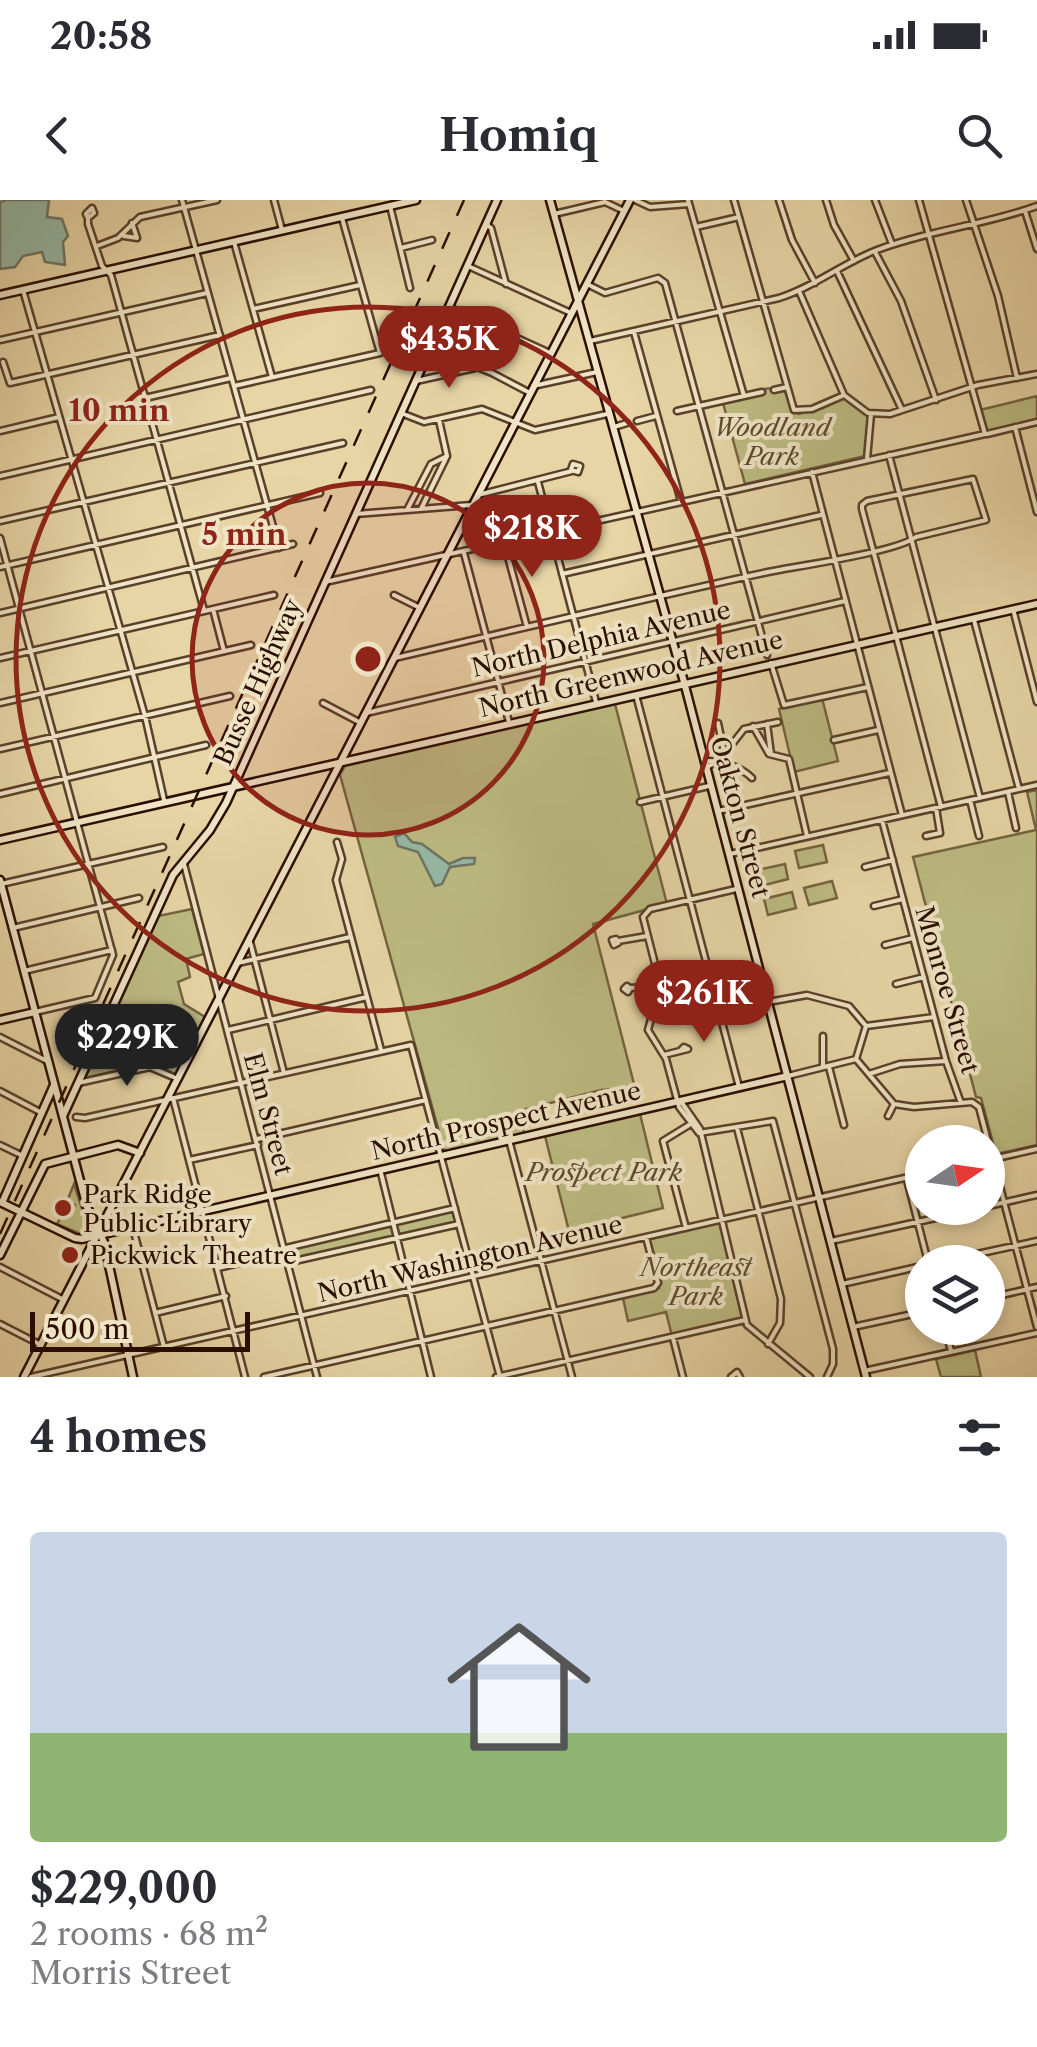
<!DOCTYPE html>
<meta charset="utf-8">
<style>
:root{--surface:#fff;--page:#f7f7f7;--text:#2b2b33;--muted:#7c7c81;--accent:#8f2418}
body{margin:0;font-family:"Libre Caslon Text",serif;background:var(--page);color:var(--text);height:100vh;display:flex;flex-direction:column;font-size:38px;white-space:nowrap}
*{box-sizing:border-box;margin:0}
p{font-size:32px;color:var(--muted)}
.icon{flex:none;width:55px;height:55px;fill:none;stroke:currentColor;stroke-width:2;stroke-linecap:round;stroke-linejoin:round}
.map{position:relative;height:1177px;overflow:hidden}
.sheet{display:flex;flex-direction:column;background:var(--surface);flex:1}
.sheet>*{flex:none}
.needle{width:65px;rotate:77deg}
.fabs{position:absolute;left:905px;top:925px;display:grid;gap:20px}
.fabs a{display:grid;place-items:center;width:100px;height:100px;border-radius:50%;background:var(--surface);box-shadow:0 5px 15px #0003;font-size:50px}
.scale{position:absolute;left:30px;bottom:25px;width:220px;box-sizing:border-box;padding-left:10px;border:5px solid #2b0e00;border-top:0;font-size:28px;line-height:35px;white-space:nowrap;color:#2b0e00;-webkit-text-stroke:8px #efe4c5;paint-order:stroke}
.price{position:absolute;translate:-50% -85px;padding:0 22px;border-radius:35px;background:var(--accent);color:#fff;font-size:32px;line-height:65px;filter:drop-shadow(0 2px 5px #0008)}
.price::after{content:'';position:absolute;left:50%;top:60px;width:30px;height:22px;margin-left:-15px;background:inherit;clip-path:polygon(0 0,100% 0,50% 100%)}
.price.on{background:#222;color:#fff}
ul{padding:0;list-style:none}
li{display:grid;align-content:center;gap:20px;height:530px;padding:0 30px}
li span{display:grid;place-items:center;height:310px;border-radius:10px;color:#555}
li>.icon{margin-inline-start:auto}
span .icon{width:180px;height:180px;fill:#fffc;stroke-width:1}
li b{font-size:42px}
h2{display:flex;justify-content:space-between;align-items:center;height:120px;padding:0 30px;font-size:42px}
.status{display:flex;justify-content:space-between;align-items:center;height:70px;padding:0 50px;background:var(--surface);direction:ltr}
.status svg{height:28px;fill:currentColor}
header{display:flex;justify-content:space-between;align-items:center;height:130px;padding:0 30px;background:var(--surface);font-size:45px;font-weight:800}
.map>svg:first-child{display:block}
</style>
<div class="status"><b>20:58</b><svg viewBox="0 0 49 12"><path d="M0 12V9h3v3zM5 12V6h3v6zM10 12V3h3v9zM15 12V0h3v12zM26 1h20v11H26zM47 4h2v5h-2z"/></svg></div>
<header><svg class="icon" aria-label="back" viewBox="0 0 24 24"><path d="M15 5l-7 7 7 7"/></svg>Homiq<svg class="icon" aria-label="search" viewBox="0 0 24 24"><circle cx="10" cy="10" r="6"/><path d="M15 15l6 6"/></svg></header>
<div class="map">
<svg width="1037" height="1177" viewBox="0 0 1037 1177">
<rect width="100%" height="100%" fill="#e7d5a6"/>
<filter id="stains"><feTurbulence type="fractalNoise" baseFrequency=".002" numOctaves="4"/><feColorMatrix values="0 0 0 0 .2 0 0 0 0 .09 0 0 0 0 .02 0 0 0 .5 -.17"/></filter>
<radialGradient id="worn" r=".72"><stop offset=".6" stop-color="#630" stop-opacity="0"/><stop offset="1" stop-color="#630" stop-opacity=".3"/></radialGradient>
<path fill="#bcbb82" stroke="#746441" stroke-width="2.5" d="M771,188L773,192L784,189L793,211L799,214L844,198L868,216L865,256L745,284L723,203L764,194V189Z
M1037,196V221L986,233L980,210Z
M822,498L838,561L794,572L779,509Z
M615,504L667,704L593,724L635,888L601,890L519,911L524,933L445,953L340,575L347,562Z
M1037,590V945L996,954L981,898L976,897L913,657L1036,630L1027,592Z
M823,645L827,662L799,668L795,651Z
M785,664L788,679L761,686L757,670Z
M832,681L837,698L809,705L804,688Z
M792,692L796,708L768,715L764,699Z
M192,709L204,754L186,759L190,777L178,782L184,804L205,817L176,875L153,862L85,878L158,716Z
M640,914L663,1008L569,1031L545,936Z
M74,984L89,1030L83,1035L57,1024L61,1016L66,1018L75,1005L68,999Z
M452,1011L456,1023L294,1059L289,1052L293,1048Z
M719,1023L722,1025L742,1119L672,1136L666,1112L628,1121L623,1098L659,1088L649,1044L651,1039Z
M975,1150L981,1177H941L936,1159Z"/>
<path fill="#97b9a6" stroke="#6c7564" stroke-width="2.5" d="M6,0H49L47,17L62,19L68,36L63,42L65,65L45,62L42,52L23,56L15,67L0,69V2Z
M404,633L412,642L422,644L449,664L463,658H475L474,664L450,667L442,684L435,686L418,652L398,646L395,637Z"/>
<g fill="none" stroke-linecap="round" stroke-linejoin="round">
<g stroke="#5a402a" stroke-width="9">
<path id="street" d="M182,0L279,348
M274,0L282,30
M635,0L650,7L689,4
M688,0L744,196
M734,0L794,210L812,209L842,196
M779,0L792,40L815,83
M826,0L834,25L854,61
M875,0L892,44
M966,0L998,96L1017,178
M390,6L410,88
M1025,11L1037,49
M554,14L605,2L624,11
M88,18L86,14L92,8L94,13L88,18V24L102,66L111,75L204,410
M486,24L491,28L506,84
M696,27L739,17
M124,36L137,38L132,23
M234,42L272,177
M97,46L118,38L140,17L217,0
M401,48L432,40
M875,52L901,101L936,200
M468,66L571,113
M837,71L902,210
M587,84L605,93L658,78L665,83L767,455
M23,90L145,516L164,600
M799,91L844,195L868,213L890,214L978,185L1037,174
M449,107L550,153
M253,109L360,85
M634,132L681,301
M0,140L207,93
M590,141L779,98C814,87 843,63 877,50C929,30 985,25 1037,6
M431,148L492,173L530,193
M3,162L10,183L220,135
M416,181L475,168
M234,186L380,153L342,18
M533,186L597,172
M774,190L787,187
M145,198L231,178
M677,211L762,192
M401,213L424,222L482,209L535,230L607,214
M637,221L656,216
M614,227L627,223
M1015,227L1037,312
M0,231L59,217
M987,234L1037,222
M889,255L980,598
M867,259L871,214
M573,264L580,266L578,272L571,270Z
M812,272L902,615
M0,276L371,190
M538,282L596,502
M478,295L572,271
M421,309L447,256L439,220
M407,310L431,264L447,256
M356,314L471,305
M0,321L343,243
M0,338L113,755L95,798L35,812
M504,342L527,427
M464,353L509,522
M0,367L320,293
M562,374L821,315
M325,382L985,234L919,0
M394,395L420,408
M213,409L224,451
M1013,409L1037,502
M0,413L293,344
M974,420L1019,589
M0,458L274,395
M395,458C519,429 643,399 768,372C798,366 896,352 916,337L986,320L973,279L867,301L862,305V309C889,408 915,508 941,607
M771,463L784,505L868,487
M636,495L739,887
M0,503L251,445
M323,503L359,522
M366,513L845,401
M718,523L724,552
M767,524L771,554
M753,526L769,554L789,559L807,636
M834,540L878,530
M0,549L230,496
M704,561C721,560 741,567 752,578
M706,568L722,557L744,529L778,522
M1008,592L1016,628
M0,594L206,545
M970,600L979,636
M640,602L709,586
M718,611L889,573
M882,620L946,861L961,903
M926,636L940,633L936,608
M337,642L342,659L336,680L381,850
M730,654L1037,585
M184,664L317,1177
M865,667L893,660
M1,684L163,647
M874,706L903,699
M13,728L139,698
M616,739L618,743L614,745L612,740Z
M618,741L647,736
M250,742L284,873
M885,745L913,738
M238,763L350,737
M24,771L112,750
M896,784L924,777
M627,786L630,789L628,792L624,789Z
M630,788L658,786
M768,802L807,795L849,806L866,826L856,859
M657,808L763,782
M866,826L934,817
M228,830L367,797
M823,836V867
M0,837L47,861
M664,855L688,849L684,847L680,851
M856,859L894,904L914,907L972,902L979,907L1037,1127
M829,867L844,925
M869,874L900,864L946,861
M788,876L856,859
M78,883L150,867L178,879
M0,891L40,912
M173,898L245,1177
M682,903L700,929L747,1125L810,1177
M888,916L894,904
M76,917L85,918L411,845L500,1177
M737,928L781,1099L780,1123L768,1144
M699,933L773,921L833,1149V1164L827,1177
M699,933L679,907L666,859L648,830L658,793L655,764L643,717L650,709L736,689
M257,939L426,900
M509,940L572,1177
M0,945L23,956
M189,960L258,945
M988,960L1037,949
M381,973L431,1177
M907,980L928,1062
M988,1006L1037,995
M133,1028L164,1147
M686,1028L663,941L689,925
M831,1041L981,1008
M286,1048L455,1008
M290,1062L459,1024
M940,1062L1037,1041
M0,1067L64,1100
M218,1068L287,1052
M842,1084L922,1066
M988,1098L1037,1087
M155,1113L226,1096
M0,1124L41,1145
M853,1127L922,1112
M945,1128L951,1151
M673,1138L683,1177
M864,1171L1037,1133
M31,1177L922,974
M264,1177L654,1088L658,1083L646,1037
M496,1177L745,1120
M731,1177L737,1172L740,1177"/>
</g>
<g stroke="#2b0e00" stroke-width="11">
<path id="secondary" d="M550,0L684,482L866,1177
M0,95L416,0
M0,640L1037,404
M0,680L87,1007L104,1042L133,1177
M0,820L35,812
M63,916L173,675L210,630L226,603L497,0
M0,1002L75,1038L82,1039L788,876
M2,1003L54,885
M0,1055L45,964L118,945L140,953
M24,1177L630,0"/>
</g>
<use href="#street" stroke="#efe4c5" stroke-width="4"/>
<use href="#secondary" stroke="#efe4c5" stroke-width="6"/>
<path stroke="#2b0e00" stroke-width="2.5" stroke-dasharray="18 18" stroke-linecap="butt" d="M0,1034L464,0"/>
</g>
<circle cx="368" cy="459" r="176" fill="#8f2418" fill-opacity=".12"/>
<g fill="none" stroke="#8f2418" stroke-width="5">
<circle cx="368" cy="459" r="176"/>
<circle cx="368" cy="459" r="352"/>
</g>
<g fill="#8f2418" stroke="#efe4c5" stroke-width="4">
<circle cx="63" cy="1008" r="10"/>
<circle cx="70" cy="1055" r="10"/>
</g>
<g text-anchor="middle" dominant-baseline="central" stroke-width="8" stroke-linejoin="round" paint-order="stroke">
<g font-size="25" font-style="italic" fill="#5e4b2e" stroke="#efe4c5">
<text x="772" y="227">Woodland<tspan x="772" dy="29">Park</tspan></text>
<text x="604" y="972">Prospect Park</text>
<text x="696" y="1067">Northeast<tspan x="696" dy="29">Park</tspan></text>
</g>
<g font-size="25" fill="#2b0e00" stroke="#efe4c5">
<text transform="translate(601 439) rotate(-13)">North Delphia Avenue</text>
<text transform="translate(631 474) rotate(-13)">North Greenwood Avenue</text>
<text transform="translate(258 482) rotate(-66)">Busse Highway</text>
<text transform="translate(740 617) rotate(75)">Oakton Street</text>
<text transform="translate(947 790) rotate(74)">Monroe Street</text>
<text transform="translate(268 914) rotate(75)">Elm Street</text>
<text transform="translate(506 921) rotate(-13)">North Prospect Avenue</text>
<text transform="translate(470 1059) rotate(-13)">North Washington Avenue</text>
</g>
<g font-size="25" fill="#2b0e00" stroke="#efe4c5" text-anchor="start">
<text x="83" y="994">Park Ridge<tspan x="83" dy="29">Public Library</tspan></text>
<text x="90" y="1055">Pickwick Theatre</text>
</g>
</g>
<circle cx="368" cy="459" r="15" fill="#8f2418" stroke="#efe4c5" stroke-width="5"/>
<g font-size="30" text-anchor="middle" font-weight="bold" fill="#8f2418" stroke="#efe4c5" stroke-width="8" stroke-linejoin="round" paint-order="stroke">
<text x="119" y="221">10 min</text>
<text x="244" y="345">5 min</text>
</g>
<rect width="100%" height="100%" filter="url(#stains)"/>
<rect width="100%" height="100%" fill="url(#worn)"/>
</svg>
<div class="fabs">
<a><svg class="needle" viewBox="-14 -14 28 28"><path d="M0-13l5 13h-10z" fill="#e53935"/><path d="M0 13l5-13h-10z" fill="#7c7c81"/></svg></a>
<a><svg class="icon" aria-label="layers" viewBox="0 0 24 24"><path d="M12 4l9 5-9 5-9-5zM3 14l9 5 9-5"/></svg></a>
</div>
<div class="scale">500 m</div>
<b class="price" style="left:449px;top:191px">$435K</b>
<b class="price" style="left:532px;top:380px">$218K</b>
<b class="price" style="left:704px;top:845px">$261K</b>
<b class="price on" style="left:127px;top:889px">$229K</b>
</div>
<section class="sheet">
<h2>4 homes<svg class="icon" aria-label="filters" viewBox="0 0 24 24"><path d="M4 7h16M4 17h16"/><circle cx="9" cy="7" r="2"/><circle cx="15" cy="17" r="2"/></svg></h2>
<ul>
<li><span style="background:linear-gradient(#c9d6e8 65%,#8fb573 0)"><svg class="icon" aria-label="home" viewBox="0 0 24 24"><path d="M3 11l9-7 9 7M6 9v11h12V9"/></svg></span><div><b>$229,000</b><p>2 rooms · 68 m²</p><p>Morris Street</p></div></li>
</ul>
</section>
